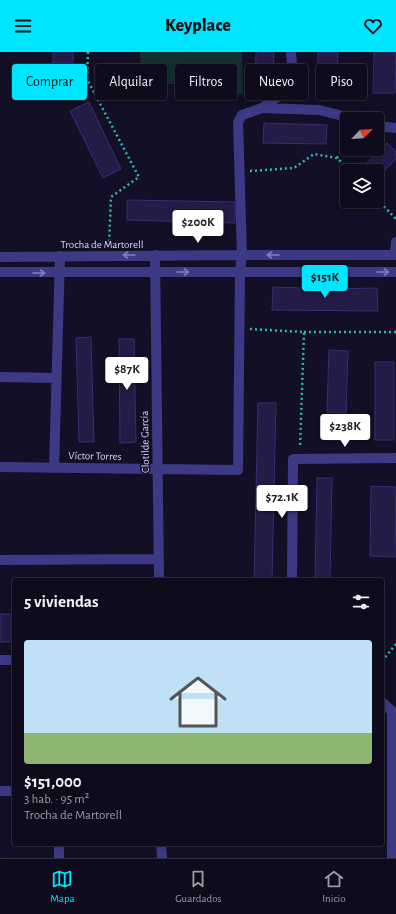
<!DOCTYPE html>
<html lang="es">
<meta charset="utf-8">
<style>
:root{--surface:#0e0b1c;--page:#1c1929;--text:#f1f3f6;--muted:#9b9ba3;--line:#2e2b3b;--accent:#00e5ff}
body{margin:0;font-family:"Alegreya Sans",sans-serif;background:var(--page);color:var(--text);height:100vh;display:flex;flex-direction:column;font-size:15px;white-space:nowrap}
*{box-sizing:border-box;margin:0}
p{font-size:13px;color:var(--muted)}
.icon{flex:none;width:22px;height:22px;fill:none;stroke:currentColor;stroke-width:2;stroke-linecap:round;stroke-linejoin:round}
.map{position:relative;flex:1;overflow:hidden}
.details{position:absolute;left:12px;top:526px;width:372px;height:268px;display:flex;flex-direction:column;background:var(--surface);border-radius:4px;box-shadow:0 2px 10px #0003,0 0 0 1px var(--line)}
.details>*{flex:none}
.guide{position:absolute;left:12px;top:12px;width:372px;height:36px;display:flex;gap:8px}
.needle{width:26px;rotate:65deg}
.buttons{position:absolute;left:340px;top:60px;display:grid;gap:8px}
.buttons a{display:grid;place-items:center;width:44px;height:44px;border-radius:4px;background:var(--surface);box-shadow:0 2px 10px #0003,0 0 0 1px var(--line);font-size:20px}
.price{position:absolute;translate:-50% -34px;padding:0 9px;border-radius:4px;background:#fff;color:#222;font-size:13px;line-height:26px;filter:drop-shadow(0 1px 2px #0008)}
.price::after{content:'';position:absolute;left:50%;top:24px;width:12px;height:9px;margin-left:-6px;background:inherit;clip-path:polygon(0 0,100% 0,50% 100%)}
.price.current{background:var(--accent);color:#111}
ul{padding:0;list-style:none}
li{display:grid;align-content:center;gap:8px;height:212px;padding:0 12px}
li span{display:grid;place-items:center;height:124px;border-radius:4px;color:#555}
li>.icon{margin-inline-start:auto}
span .icon{width:72px;height:72px;fill:#fffc;stroke-width:1}
li b{font-size:17px}
h2{display:flex;justify-content:space-between;align-items:center;height:48px;padding:0 12px;font-size:17px}
.tag{padding:0 14px;border-radius:4px;background:var(--surface);box-shadow:0 2px 10px #0003,0 0 0 1px var(--line);font-size:14px;line-height:36px}
.tag.current{background:var(--accent);color:#111}
header{display:flex;justify-content:space-between;align-items:center;height:52px;padding:0 12px;background:var(--accent);color:#111;font-size:18px;font-weight:800}
.tab-bar{display:flex;justify-content:space-around;align-items:center;height:56px;border-top:1px solid var(--line);background:var(--surface);font-size:11px;color:var(--muted)}
.tab-bar a{display:grid;justify-items:center;gap:2px}
.tab-bar .current{color:var(--accent)}
.map>svg:first-child{display:block}
</style>
<header><svg class="icon" aria-label="menu" viewBox="0 0 24 24"><path d="M4 6h16M4 12h16M4 18h16"/></svg>Keyplace<svg class="icon" aria-label="heart" viewBox="0 0 24 24"><path d="M12 20l-8-8c-3-5 5-10 8-4 3-6 11-1 8 4z"/></svg></header>
<div class="map">
<svg width="396" height="806" viewBox="0 0 396 806">
<rect width="100%" height="100%" fill="#130f26"/>
<path fill="#12302f" d="M140,0H242L243,42L176,40V32H141Z"/>
<path fill="#241b47" stroke="#3b2d73" d="M53,0H73V11H53Z
M256,0H274L273,37H255Z
M318,0H338L337,44L317,43Z
M374,0H396L395,41H373Z
M89,50L121,117L103,126L70,59Z
M264,71L327,73L326,92L263,91Z
M387,91L396,100V107L377,126V119H359Z
M127,148L235,150V171L127,168Z
M273,235L331,237L377,236L378,259L272,258Z
M91,285L94,390H79L76,286Z
M119,287H134L136,390L120,391Z
M329,298L348,299L346,361L327,360Z
M375,310H394V388H375Z
M258,351H276L272,528H254Z
M326,370H341V388H326Z
M317,426H332L330,528H315Z
M371,434L396,435L395,505L370,504Z
M0,562H14V590H0Z"/>
<g fill="none" stroke-linecap="round" stroke-linejoin="round">
<path stroke="#2fb8b0" stroke-width="2.5" stroke-dasharray="2 3" stroke-linecap="butt" d="M88,0L87,27L139,125L111,145L109,193
M337,106L347,92
M250,119L294,116L314,102L337,106L350,119
M377,147L396,167
M250,277L304,280L300,395
M304,280H396
M382,609L396,592"/>
<path stroke="#3d3a85" stroke-width="10" d="M262,56L319,58L355,67
M377,74L396,76
M155,203L159,528
M395,203L396,190
M0,205L242,203H396
M0,220H396
M0,325L56,326
M0,415L238,418L240,220L242,203L238,70L242,63L262,56L289,37L293,26L291,0
M54,416L60,204
M0,508L158,507
M292,528L293,407L396,406
M0,608H14
M382,650L396,663
M0,739H14
M59,792V806
M161,792L162,806
M392,806V659"/>
</g>
<defs><path id="oneway-shaft" d="M-6 0H5M1.5-3L5.5 0L1.5 3" fill="none" stroke-width="1.6" stroke-linecap="round" stroke-linejoin="round"/></defs>
<g stroke="#837fbc">
<use href="#oneway-shaft" transform="translate(129 203) rotate(-180)"/>
<use href="#oneway-shaft" transform="translate(273 203) rotate(-180)"/>
<use href="#oneway-shaft" transform="translate(183 220)"/>
<use href="#oneway-shaft" transform="translate(383 220)"/>
<use href="#oneway-shaft" transform="translate(39 221)"/>
</g>
<g text-anchor="middle" dominant-baseline="central" stroke-width="3" stroke-linejoin="round" paint-order="stroke">
<g font-size="11" fill="#d9d4ff" stroke="#130f26">
<text x="102" y="192">Trocha de Martorell</text>
<text transform="translate(145 390) rotate(-91)">Clotilde García</text>
<text transform="translate(95 404) rotate(1)">Víctor Torres</text>
</g>
</g>
</svg>
<div class="buttons">
<a><svg class="needle" viewBox="-14 -14 28 28"><path d="M0-13l5 13h-10z" fill="#e53935"/><path d="M0 13l5-13h-10z" fill="#9b9ba3"/></svg></a>
<a><svg class="icon" aria-label="layers" viewBox="0 0 24 24"><path d="M12 4l9 5-9 5-9-5zM3 14l9 5 9-5"/></svg></a>
</div>
<b class="price" style="left:198px;top:192px">$200K</b>
<b class="price current" style="left:325px;top:247px">$151K</b>
<b class="price" style="left:127px;top:339px">$87K</b>
<b class="price" style="left:345px;top:396px">$238K</b>
<b class="price" style="left:282px;top:467px">$72.1K</b>
<div class="guide">
<a class="tag current">Comprar</a>
<a class="tag">Alquilar</a>
<a class="tag">Filtros</a>
<a class="tag">Nuevo</a>
<a class="tag">Piso</a>
</div>
<section class="details">
<h2>5 viviendas<svg class="icon" aria-label="filters" viewBox="0 0 24 24"><path d="M4 7h16M4 17h16"/><circle cx="9" cy="7" r="2"/><circle cx="15" cy="17" r="2"/></svg></h2>
<ul>
<li><span style="background:linear-gradient(#bfe0f5 75%,#8fb573 0)"><svg class="icon" aria-label="home" viewBox="0 0 24 24"><path d="M3 11l9-7 9 7M6 9v11h12V9"/></svg></span><div><b>$151,000</b><p>3 hab. · 95 m²</p><p>Trocha de Martorell</p></div></li>
</ul>
</section>
</div>
<nav class="tab-bar">
<a class="current"><svg class="icon" aria-label="map" viewBox="0 0 24 24"><path d="M3 6l6-2 6 2 6-2v14l-6 2-6-2-6 2zM9 4v14M15 6v14"/></svg>Mapa</a>
<a><svg class="icon" aria-label="saved" viewBox="0 0 24 24"><path d="M7 4h10v16l-5-4-5 4z"/></svg>Guardados</a>
<a><svg class="icon" aria-label="home" viewBox="0 0 24 24"><path d="M3 11l9-7 9 7M6 9v11h12V9"/></svg>Inicio</a>
</nav>
